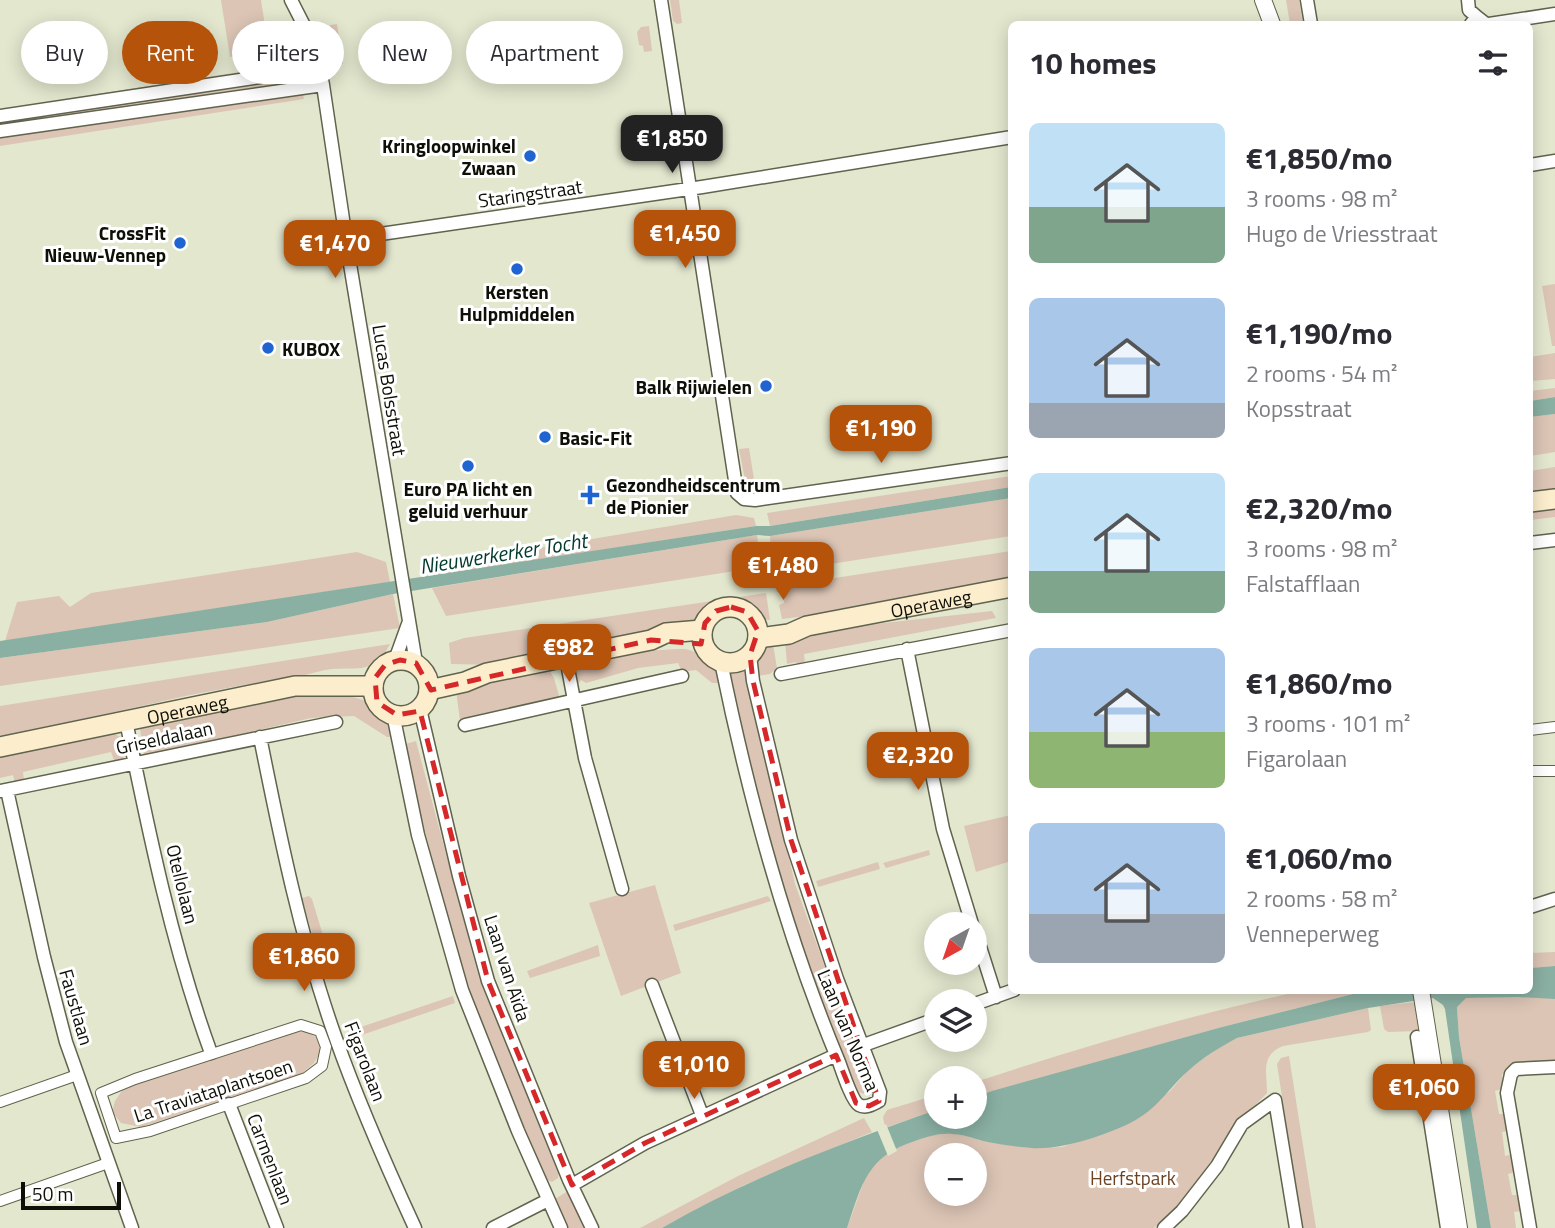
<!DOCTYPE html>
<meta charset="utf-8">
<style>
:root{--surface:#fff;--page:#f7f7f7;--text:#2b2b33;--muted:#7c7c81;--accent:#b45309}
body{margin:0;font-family:"Titillium Web",sans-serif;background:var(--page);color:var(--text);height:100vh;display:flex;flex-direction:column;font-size:26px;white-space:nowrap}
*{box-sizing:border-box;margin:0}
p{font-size:23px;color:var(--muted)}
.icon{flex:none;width:38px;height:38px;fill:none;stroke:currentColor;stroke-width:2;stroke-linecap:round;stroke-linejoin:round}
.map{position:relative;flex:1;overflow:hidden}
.panel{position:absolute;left:1008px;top:21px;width:525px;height:973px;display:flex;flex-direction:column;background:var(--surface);border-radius:10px;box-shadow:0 4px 18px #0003}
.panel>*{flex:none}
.hud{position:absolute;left:21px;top:21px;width:665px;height:63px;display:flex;gap:14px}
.needle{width:46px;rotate:220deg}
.controls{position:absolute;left:924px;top:912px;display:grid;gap:14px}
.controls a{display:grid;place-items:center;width:63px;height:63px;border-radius:50%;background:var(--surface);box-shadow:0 4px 18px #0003;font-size:35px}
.scale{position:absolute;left:21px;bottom:18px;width:100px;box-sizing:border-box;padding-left:7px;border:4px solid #0e1007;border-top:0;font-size:19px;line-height:24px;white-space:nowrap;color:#0e1007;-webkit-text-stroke:5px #fff;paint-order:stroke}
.price{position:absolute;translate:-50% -60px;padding:0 16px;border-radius:14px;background:var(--accent);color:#fff;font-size:23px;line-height:46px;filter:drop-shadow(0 2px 4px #0008)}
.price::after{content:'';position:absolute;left:50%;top:42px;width:21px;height:16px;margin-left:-10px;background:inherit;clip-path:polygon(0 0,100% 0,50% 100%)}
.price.active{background:#222;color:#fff}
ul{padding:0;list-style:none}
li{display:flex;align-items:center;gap:21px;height:175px;padding:0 21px}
li span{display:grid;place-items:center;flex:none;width:196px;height:140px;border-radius:10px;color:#555}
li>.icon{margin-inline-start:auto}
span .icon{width:84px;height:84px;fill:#fffc;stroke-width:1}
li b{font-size:30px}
h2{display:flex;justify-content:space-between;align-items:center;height:84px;padding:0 21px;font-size:30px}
.tag{padding:0 24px;border-radius:32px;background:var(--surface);box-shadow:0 4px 18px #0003;font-size:24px;line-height:63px}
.tag.active{background:var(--accent);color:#fff}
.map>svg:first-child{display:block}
</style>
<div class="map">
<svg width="1555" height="1228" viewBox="0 0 1555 1228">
<rect width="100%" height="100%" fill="#e3e7ce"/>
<path fill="#dcc5b5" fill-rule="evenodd" d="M221,0H261L269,51L230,57Z
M670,0H679L682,23L677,24L673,21Z
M1286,0H1299L1303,24H1290Z
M337,24L343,64L336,65L330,25Z
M649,26L652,51L644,52L643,46L639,45L637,32L641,27Z
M296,59L298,67L98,95L97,94L285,65Z
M300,75L302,84L0,127V119Z
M302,91L304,99L0,146V135Z
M1555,284V346H1552L1542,286Z
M1555,353V379L1530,381V357Z
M1555,388V397L1530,401V391Z
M1555,414V452L1530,456V417Z
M749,448L754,479L745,480L739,449Z
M1555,467V492L1530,495V471Z
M1011,476V487L770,526L767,513Z
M1011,498V536L779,572L776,555L771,554L770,536Z
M1555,507V517L1530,520V510Z
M736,515L754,518L756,526L431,576L430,566Z
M757,535L761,567L446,616L432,588Z
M1011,551V581L839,612L782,619L779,605L784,603L783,592H777L776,587Z
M357,552L386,562L390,582L5,641L17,602L59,596L70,607L91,593Z
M766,593L770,620C752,619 744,599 724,602C705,605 700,627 680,624L495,665L451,664L449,643L464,638Z
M393,594L400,628L0,686V658L267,622Z
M992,611L996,618L804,654L805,664L799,667L796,662L787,664L785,641L848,627Z
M390,644C373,678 353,665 325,670C310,673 297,679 282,678L190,695L0,738V706Z
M773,644L777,668L770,674L758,676C756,660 758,652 773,644Z
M685,649C703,652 716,667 722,683H712L696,670L682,672L678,663L638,668L586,683L581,680L577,685C576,680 574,674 578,669C589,653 665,649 685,649Z
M746,667L795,884L870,1091L865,1094L853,1091L782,887L745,757L729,672Z
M549,670L554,678L560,699L460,721L456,690Z
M304,693C345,696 378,690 394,737H387L354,716L311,718L144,757L140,728Z
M113,733L124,739L128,752L120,762L115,763L111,752L23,772L24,781L15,783L13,775L0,778V753Z
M416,741L479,978L559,1171L558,1178L552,1182L542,1178L467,988L402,745Z
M1011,815V861L976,872L964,826Z
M929,850L930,855L886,868L883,863Z
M878,862L880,869L818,887L816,881Z
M655,885L681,973L621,996L589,903Z
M309,896L312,899L325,942L315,944L302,898Z
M768,896L771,901L675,931L673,925Z
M598,945L600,956L530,978L527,971Z
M1555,952V966L1530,968V953Z
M1301,991H1365L1222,1027L975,1097V1082C1082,1047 1190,1015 1301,991Z
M1479,995L1555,996V1065L1502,1074V1089L1495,1091L1499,1114H1507L1509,1131L1502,1132L1505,1156L1514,1154L1516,1172L1508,1174L1512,1195H1521L1522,1211L1514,1212L1516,1228H1491L1459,1037L1457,1007L1465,998H1480Z
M453,996L455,1003L359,1036L355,1029Z
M1416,1002L1419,1031L1388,1032L1384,1029L1380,1006Z
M1368,1008L1371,1030L1368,1032L1283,1046C1260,1055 1267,1073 1267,1093L1234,1127L1189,1194L1154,1228H847L864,1181L870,1169L885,1154L896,1147L932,1135L954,1133L993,1143L1031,1148L1062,1147L1123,1126L1170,1091L1188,1070L1218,1048L1237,1038ZM936,1155H975V1194H936Z
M289,1032H306L318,1038L321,1051L314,1063L300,1075L141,1127L121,1123L112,1112L115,1101L123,1089L176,1068Z
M1289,1056L1316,1228H1302L1277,1064L1281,1058Z
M936,1095V1110L885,1128L883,1117L887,1110Z
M864,1118L872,1132L742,1186L662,1228H640L738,1176Z
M570,1190L586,1228H568L553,1200Z"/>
<path fill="#8ab0a3" d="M1555,397V414L1530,417V401Z
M1011,487V498L770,536L757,535L393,594L267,622L0,658V641L756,526H770Z
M1555,966V999L1517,997L1466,998L1457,1007L1459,1037L1491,1228H1477L1445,1009L1443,1005L1433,998L1368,1008L1237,1038C1220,1047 1202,1058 1188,1071C1164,1093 1156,1112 1124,1126C1095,1138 1062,1150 1031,1148C1015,1147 998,1144 983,1141C973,1138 962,1134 952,1134C939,1133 927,1137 915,1141C867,1156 862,1184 847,1228H662C749,1178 842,1143 936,1110V1116H975V1097L992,1091L1222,1027L1365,991L1530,990V968Z"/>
<path fill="#e3e7ce" d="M886,1124L897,1151L888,1156L876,1127Z"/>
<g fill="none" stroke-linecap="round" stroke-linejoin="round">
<g stroke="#60634d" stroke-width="12">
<path id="pedestrian" d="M1530,730L1555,727
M1530,771H1555
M301,1025L320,1031L326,1047L322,1066L306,1078L150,1131L116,1138L101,1093L135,1079Z
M0,1102L77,1075
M0,1201L108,1163"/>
</g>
<g stroke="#60634d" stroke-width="15">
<path id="minor" d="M291,0L316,49L323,85L347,246L416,663
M661,0L737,493L744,499L755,500L1012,463
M1307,0L1311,24
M1468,0L1469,10L1477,17
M1471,24L1477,17L1486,24
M1489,24L1555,14
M0,116L320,68
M0,131L323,85
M1530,165L1555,161
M347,246L360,237L702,187L1012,137
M1530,543L1555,540
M907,649L943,829L972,924
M566,658L585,758L622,889
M395,660L408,624
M721,662C749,799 785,933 839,1062C842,1070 852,1101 859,1105C866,1109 873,1104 879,1101L880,1092L837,979L791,840L753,681L750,655
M781,674L1012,630
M420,709L459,876L488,981L569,1180L592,1228
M393,714L418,835L462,990L518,1131L561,1228
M126,721C149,833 172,946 211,1053
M465,725L682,676
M260,737C280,837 301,940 335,1036C358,1102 386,1165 415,1228
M7,790L44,957L66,1042L132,1228
M1,791L336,722
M1530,907L1555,899
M975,931L996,997
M652,985L702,1115
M975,1004L1014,990
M1417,1037L1447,1228
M861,1046L936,1019
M229,1104L277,1228
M572,1185L645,1143L836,1055
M493,1228L548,1200
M1164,1228L1182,1211L1217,1166L1242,1124L1275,1100L1296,1228
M1530,1228L1507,1093L1511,1074L1516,1069L1555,1067"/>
</g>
<g stroke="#60634d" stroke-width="18">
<path id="tertiary" d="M1263,0L1272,24
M1421,990L1459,1228"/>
</g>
<g stroke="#60634d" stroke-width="22">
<g id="secondary">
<path d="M1530,502L1555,499"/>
<circle cx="730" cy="635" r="28"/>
<path id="s1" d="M758,638L789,634L807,626L1012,587"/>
<circle cx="401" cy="688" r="28"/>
<path d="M429,690L465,682L487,673L651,640L666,633L702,630"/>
<path id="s2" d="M0,747L295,686H373"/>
</g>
</g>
<use href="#pedestrian" stroke="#fff" stroke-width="10"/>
<use href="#minor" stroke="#fff" stroke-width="12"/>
<use href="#tertiary" stroke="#fff" stroke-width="16"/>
<use href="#secondary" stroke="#fceecd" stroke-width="19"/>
</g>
<path fill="none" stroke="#d62828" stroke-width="5" stroke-dasharray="14 9" stroke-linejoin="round" d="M731,607L747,612L758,631L750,655L753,681L791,840L879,1101L869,1106L856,1103L836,1055L645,1143L572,1185L488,981L420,711L397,715L377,702L375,678L385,665L400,660L416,663L431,690L651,640L701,644L705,623L716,611Z"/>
<g fill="#1f64d0" stroke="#fff" stroke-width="2.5">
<circle cx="530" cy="156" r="7"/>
<circle cx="180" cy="243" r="7"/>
<circle cx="517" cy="269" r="7"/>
<circle cx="268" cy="348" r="7"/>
<circle cx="766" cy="386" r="7"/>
<circle cx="545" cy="437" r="7"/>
<circle cx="468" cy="466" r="7"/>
<path d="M586.5 484.5h7v7h7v7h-7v7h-7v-7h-7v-7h7z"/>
</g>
<g text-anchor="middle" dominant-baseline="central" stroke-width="6" stroke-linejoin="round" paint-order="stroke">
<g font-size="19" font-weight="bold" fill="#0e1007" stroke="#fff" text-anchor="end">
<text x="516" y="145">Kringloopwinkel<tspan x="516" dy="22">Zwaan</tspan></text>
<text x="166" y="232">CrossFit<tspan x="166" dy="22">Nieuw-Vennep</tspan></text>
<text x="517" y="291" text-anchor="middle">Kersten<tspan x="517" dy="22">Hulpmiddelen</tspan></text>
<text x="282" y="348" text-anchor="start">KUBOX</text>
<text x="752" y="386">Balk Rijwielen</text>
<text x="559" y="437" text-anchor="start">Basic-Fit</text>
<text x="606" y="484" text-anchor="start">Gezondheidscentrum<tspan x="606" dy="22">de Pionier</tspan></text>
<text x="468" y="488" text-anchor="middle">Euro PA licht en<tspan x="468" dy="22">geluid verhuur</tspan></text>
</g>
<g font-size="19" fill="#0e1007" stroke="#fff">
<text transform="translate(530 193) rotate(-8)">Staringstraat</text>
<text transform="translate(390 390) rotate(81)">Lucas Bolsstraat</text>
<text stroke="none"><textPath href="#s1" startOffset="177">Operaweg</textPath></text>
<text stroke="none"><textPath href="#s2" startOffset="191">Operaweg</textPath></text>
<text transform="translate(164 737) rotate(-12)">Griseldalaan</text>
<text transform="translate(183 884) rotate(76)">Otellolaan</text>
<text transform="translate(508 968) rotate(72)">Laan van Aïda</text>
<text transform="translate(77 1007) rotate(74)">Faustlaan</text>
<text transform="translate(849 1030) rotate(67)">Laan van Norma</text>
<text transform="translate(366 1061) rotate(69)">Figarolaan</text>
<text transform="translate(213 1090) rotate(-18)">La Traviataplantsoen</text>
<text transform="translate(271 1159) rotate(69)">Carmenlaan</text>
</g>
<g font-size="19" fill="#6c4221" stroke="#fff">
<text x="1133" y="1177">Herfstpark</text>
</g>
<g font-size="21" font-style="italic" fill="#003a2d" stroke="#fff">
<text transform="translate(503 553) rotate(-9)">Nieuwerkerker Tocht</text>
</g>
</g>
</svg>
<div class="controls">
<a><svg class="needle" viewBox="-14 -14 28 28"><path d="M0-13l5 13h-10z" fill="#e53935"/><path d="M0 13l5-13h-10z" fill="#7c7c81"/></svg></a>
<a><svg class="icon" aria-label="layers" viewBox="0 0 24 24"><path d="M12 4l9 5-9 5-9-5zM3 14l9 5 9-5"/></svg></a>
<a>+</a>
<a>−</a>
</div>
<div class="scale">50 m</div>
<b class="price active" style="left:672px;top:175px">€1,850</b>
<b class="price" style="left:685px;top:270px">€1,450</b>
<b class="price" style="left:335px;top:280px">€1,470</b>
<b class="price" style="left:881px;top:465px">€1,190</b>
<b class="price" style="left:783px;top:602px">€1,480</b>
<b class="price" style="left:569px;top:684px">€982</b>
<b class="price" style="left:918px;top:792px">€2,320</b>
<b class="price" style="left:304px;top:993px">€1,860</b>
<b class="price" style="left:694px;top:1101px">€1,010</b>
<b class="price" style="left:1424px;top:1124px">€1,060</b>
<div class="hud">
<a class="tag">Buy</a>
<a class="tag active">Rent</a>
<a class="tag">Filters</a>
<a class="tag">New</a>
<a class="tag">Apartment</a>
</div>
<section class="panel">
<h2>10 homes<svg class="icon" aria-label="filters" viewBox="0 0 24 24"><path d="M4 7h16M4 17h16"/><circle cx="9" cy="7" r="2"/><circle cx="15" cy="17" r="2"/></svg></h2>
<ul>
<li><span style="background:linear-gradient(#bfe0f5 60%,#7fa58c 0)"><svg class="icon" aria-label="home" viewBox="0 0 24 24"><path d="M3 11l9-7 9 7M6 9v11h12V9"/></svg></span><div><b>€1,850/mo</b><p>3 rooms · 98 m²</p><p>Hugo de Vriesstraat</p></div></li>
<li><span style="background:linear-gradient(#a9c7e8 75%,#9aa5b1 0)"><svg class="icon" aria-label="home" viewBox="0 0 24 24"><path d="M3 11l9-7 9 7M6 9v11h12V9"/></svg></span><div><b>€1,190/mo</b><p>2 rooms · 54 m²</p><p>Kopsstraat</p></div></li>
<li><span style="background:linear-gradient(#bfe0f5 70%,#7fa58c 0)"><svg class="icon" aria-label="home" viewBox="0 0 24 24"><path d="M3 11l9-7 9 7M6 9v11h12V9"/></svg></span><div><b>€2,320/mo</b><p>3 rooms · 98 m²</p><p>Falstafflaan</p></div></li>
<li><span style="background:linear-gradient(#a9c7e8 60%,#8fb573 0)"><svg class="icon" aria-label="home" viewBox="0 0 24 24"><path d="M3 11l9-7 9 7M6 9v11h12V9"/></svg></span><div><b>€1,860/mo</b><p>3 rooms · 101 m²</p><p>Figarolaan</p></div></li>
<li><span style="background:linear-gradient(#a9c7e8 65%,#9aa5b1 0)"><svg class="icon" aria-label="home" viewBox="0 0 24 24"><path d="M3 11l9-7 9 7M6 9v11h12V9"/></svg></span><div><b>€1,060/mo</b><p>2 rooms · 58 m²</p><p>Venneperweg</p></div></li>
</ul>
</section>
</div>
